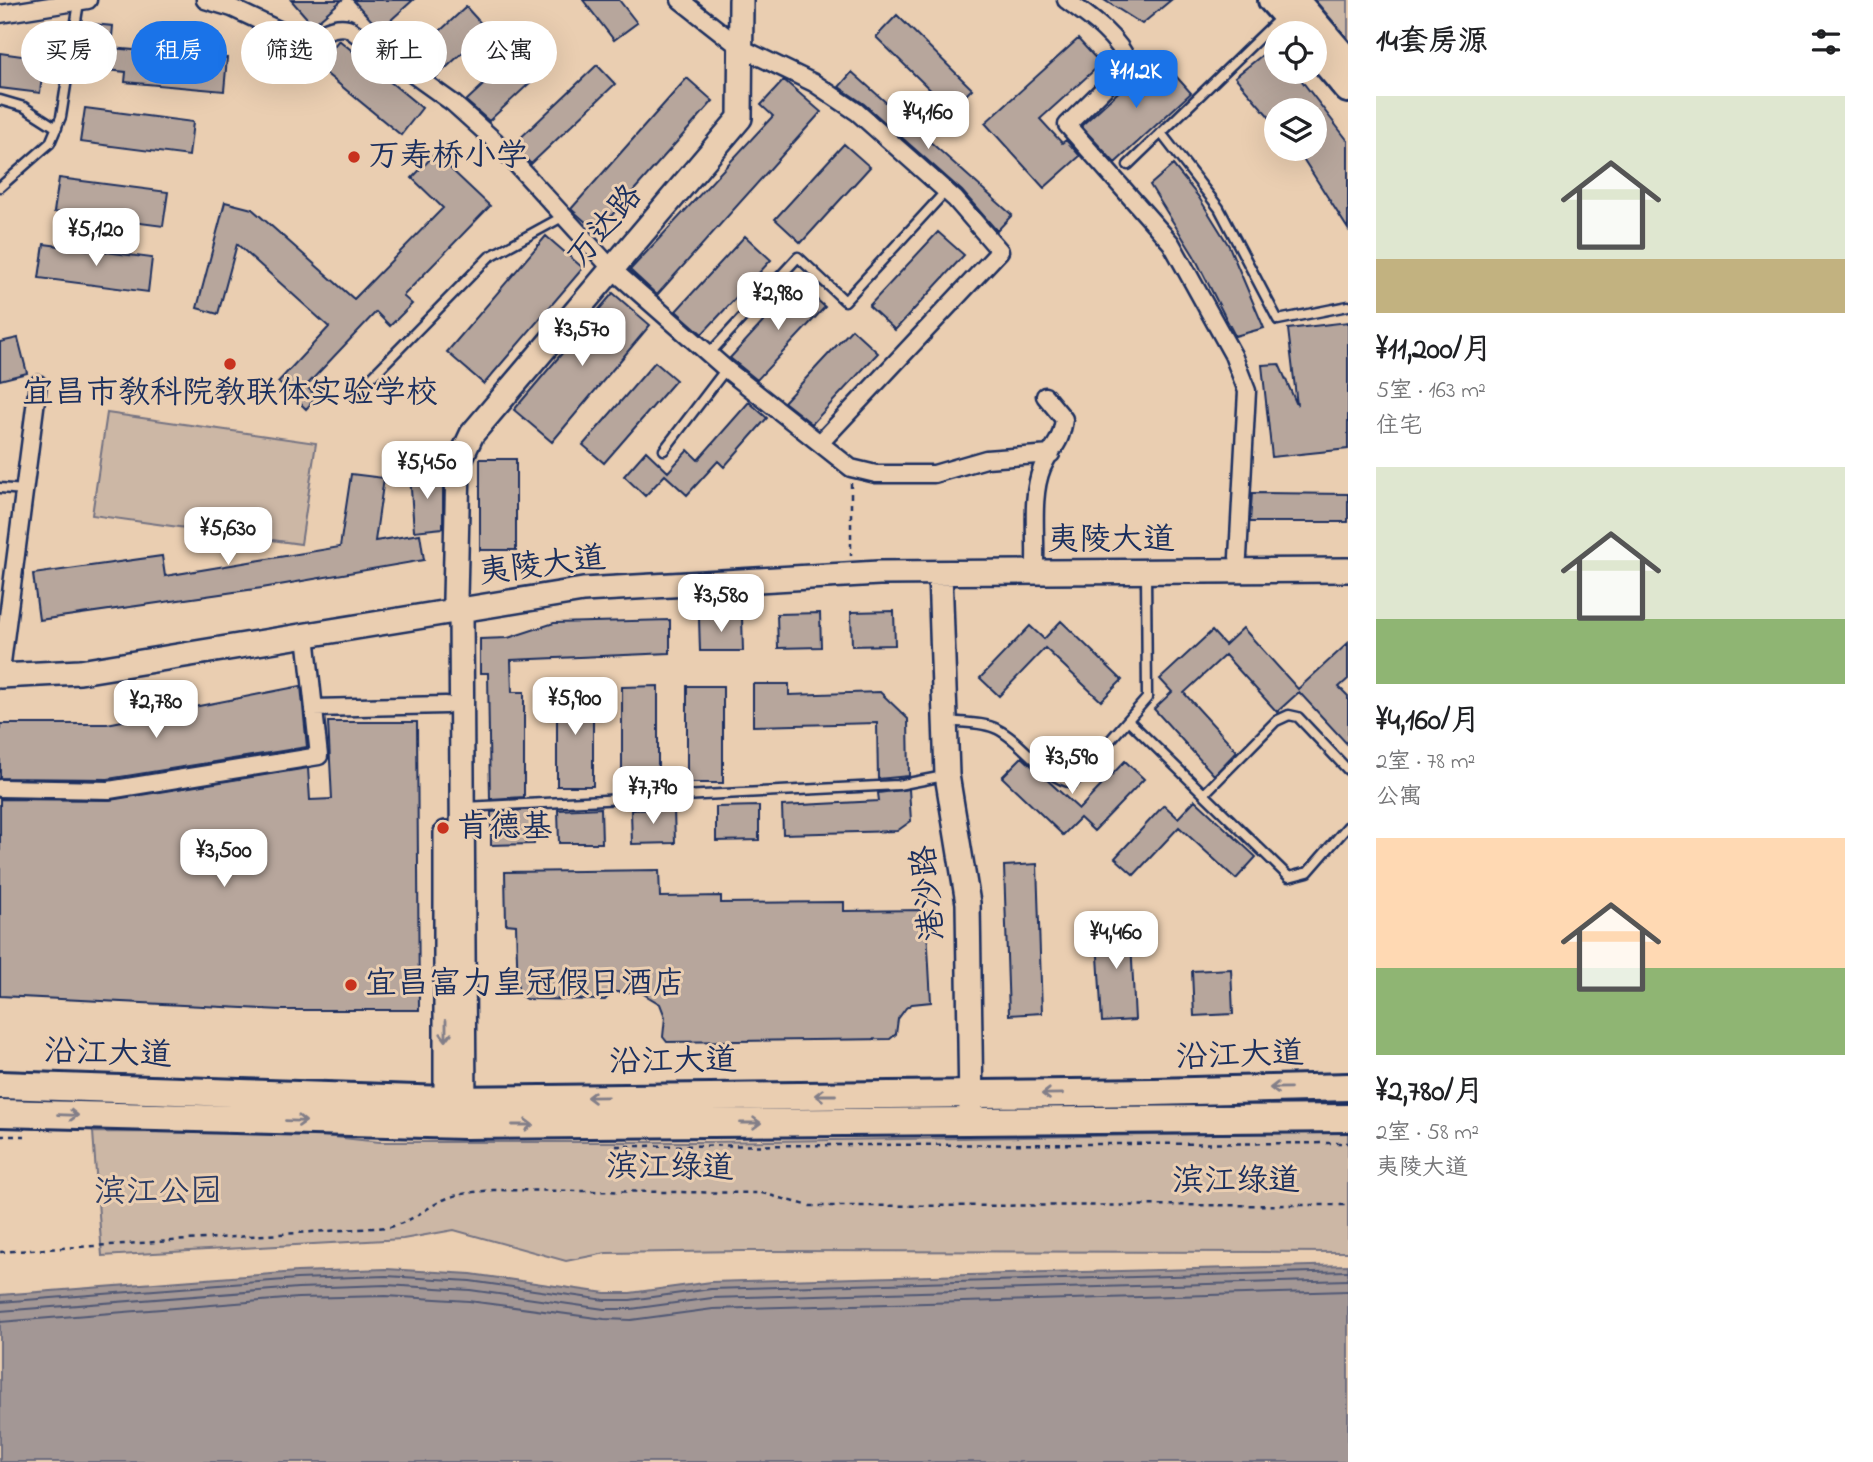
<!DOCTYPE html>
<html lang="zh">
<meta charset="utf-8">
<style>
:root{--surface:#fff;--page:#f2f2f2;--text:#202124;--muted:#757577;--accent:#1a73e8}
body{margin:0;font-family:"Indie Flower","LXGW WenKai TC",sans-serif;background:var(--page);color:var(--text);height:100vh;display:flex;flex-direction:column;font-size:26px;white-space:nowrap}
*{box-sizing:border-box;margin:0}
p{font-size:23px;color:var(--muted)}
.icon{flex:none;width:38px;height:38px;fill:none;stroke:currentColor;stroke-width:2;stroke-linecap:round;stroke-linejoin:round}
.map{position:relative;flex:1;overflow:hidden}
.drawer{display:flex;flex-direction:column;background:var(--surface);width:525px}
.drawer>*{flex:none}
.banner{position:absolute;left:21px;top:21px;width:665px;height:63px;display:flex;gap:14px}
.tools{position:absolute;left:1264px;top:21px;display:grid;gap:14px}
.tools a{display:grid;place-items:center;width:63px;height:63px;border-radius:50%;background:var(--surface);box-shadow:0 7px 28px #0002;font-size:35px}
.price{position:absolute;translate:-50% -60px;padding:0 16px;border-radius:14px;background:#fff;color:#222;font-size:23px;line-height:46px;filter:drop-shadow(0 2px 4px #0008)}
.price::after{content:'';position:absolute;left:50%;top:42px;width:21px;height:16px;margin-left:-10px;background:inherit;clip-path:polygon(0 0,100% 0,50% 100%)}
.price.selected{background:var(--accent);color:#fff}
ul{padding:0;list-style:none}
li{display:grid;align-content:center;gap:14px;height:371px;padding:0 28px}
li span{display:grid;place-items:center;height:217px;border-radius:0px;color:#555}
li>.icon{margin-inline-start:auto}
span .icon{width:126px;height:126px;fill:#fffc;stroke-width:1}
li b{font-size:30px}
h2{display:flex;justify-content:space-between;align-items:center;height:84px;padding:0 28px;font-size:30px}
.tag{padding:0 24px;border-radius:32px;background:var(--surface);box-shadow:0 7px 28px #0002;font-size:24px;line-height:63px}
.tag.selected{background:var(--accent);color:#fff}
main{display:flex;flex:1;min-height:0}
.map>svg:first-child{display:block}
</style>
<main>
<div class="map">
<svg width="1348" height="1462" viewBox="0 0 1348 1462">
<rect width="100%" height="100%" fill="#eaceb1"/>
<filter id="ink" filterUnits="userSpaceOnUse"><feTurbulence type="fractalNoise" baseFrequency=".0143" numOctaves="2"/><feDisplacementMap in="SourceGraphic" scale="14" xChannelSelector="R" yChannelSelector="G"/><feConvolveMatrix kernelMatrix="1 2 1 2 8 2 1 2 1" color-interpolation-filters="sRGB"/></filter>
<g filter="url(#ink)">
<path fill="#ccb7a5" stroke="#747382" stroke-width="2" d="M1314,0H1348V44L1347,43Z
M107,413L316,443L301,544L92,515Z
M93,1132L296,1133L380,1142H704L1348,1132V1252L743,1251L606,1253L566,1261L454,1230L403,1239L102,1256Z"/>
<path fill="#a39795" stroke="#6d6d7f" stroke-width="2" d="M1348,1265V1462H0V1295L297,1272L386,1269L471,1274L605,1293H630L711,1282Z"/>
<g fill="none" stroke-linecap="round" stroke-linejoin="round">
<path stroke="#515974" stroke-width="2" d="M0,1302L297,1279L386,1276L470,1281L605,1300H630L711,1289L1348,1271
M0,1311L298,1288L386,1285L470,1290L604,1309H631L712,1298L1348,1280
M0,1322L298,1298L386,1296L469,1301L604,1319L631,1320L713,1309L1348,1291"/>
</g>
<path fill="#b7a69c" stroke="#1b2f5e" stroke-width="2" d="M291,0H342L313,25Z
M353,0H413L380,30Z
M583,0H619L637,23L614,40Z
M1104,0H1171L1142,24Z
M466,7L487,30L436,77L415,54Z
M897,15L972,89L951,110L876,37Z
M82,23L113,26L111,48L227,58L224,91L125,82L126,72L78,67Z
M1078,39L1101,64L1040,119L1062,143L1066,140L1080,156L1044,188L985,123Z
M339,40L422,108L401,135L317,66Z
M527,44L548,66L489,121L466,101Z
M1276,44V72H1295L1348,141V229L1297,149H1314V110H1276V125L1235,77Z
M0,53L44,59L40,93L0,88Z
M1158,56L1191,93L1115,163L1081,126Z
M597,65L615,84L531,164L513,145Z
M852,72L1012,215L997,231L962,191L864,104L839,87Z
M687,78L713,101L597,232L571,209Z
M784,80L821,112L657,295L630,270L773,116L761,105Z
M85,108L193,122L189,156L80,142Z
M844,144L870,167L801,243L775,219Z
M435,154L490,206L403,296L412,304L390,326L376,312L306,386L317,397L306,409L278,382L329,327L237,244L218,314L197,308L225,202L252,209L354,299L443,208L412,178Z
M1173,165L1198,196L1229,246L1264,328L1235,336L1194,256L1150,185Z
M59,178L168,192L163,226L54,212Z
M938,232L964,255L895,330L869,306Z
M546,236L583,268L484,384L447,352Z
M745,236L771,260L702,334L676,311Z
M44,244L152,258L148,292L39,278Z
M799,283L825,307L757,380L730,358Z
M613,293L650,325L552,442L514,410Z
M1348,322V449L1272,457L1262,365L1279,364L1297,405L1288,329Z
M852,329L878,353L812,424L784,402Z
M18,338L27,373L0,380V342Z
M655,362L676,380L604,463L583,445Z
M749,402L767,418L724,467L718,461L687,495L665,475L645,496L624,476L646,451L668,472L688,450L698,460Z
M480,459H516V550H480Z
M443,473V528L414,531L410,475Z
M351,474L384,478L375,541L420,534L424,560L262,588L39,620L33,574L162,556L165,576L340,547Z
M1252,493L1348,494V522H1250Z
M894,611L895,645L852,646L851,612Z
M820,613L821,647L778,648L777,614Z
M742,617L743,651H700L699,618Z
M670,620V653L511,660L512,692H524V797L490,799L488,673H480V639L508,638L554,623Z
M1061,621L1122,680L1101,701L1045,648L999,696L980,678L1030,626L1044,639Z
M1243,628L1298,689L1348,643V679L1339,687L1348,696V745L1299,692L1277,712L1225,655L1184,693L1237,751L1214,775L1154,709L1172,692L1160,679L1212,631L1225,645Z
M753,684H789V695L880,692L908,719L909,776L878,779L877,723L753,726Z
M301,686L307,747L108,779L0,778V724H107Z
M658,686V784H622V687Z
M687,686H723V783H687Z
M593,688V786H557V689Z
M328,722H417L419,1010H282L0,996V799L110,800L308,768L310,800L332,799Z
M1022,757L1079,809L1125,761L1144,779L1094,831L1080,818L1063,835L1002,777Z
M909,789L911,821L897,831L783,834L782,806L879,801L878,793Z
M1195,800L1256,857L1236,879L1179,827L1134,875L1115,858L1164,805L1178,818Z
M759,806V840L716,841V807Z
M601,808L602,843H559L558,810Z
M674,809L675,843L632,844L631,810Z
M525,810H534V844L491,845V812Z
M1037,864L1042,1013L1009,1015L1004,866Z
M659,870L660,897L721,896V903L844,902V911L926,910L931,1002L912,1004L906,1008L898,1019L896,1034L890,1039L667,1042L663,1037L665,1017L660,1004L640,992H612L605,1000L526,999L518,994L516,925L506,924L505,872Z
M1130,921L1135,1020L1102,1022L1096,923Z
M1231,969L1233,1014L1194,1016L1192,971Z"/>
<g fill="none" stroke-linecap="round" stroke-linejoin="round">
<g stroke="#1b2f5e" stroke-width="13">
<path id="lane" d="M0,100L24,107L57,128
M1161,133L1219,208L1278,320L1348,306
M1128,165L1282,16
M0,187L50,143L61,117L79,2
M709,354L798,257L845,301L946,191
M356,393L489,257L564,216
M664,450L726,369
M0,488L24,490
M1128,720L1289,877L1308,872L1348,826
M948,721C963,723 984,722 997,729C1024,742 1044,779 1073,783L1147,698L1146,573
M1204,794L1276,721L1289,715L1298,717L1348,770
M465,807L898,785L944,776"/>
</g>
<g stroke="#1b2f5e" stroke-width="21">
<path id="street" d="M205,0L232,8L298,39C317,39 329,24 348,28L453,103L495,141L612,269L726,369L851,468L876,474H934L986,459L1051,454
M680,0L741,48L814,83L857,112L955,199L1000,251L820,443
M1066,0C1090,17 1118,36 1129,64L1067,125L1171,243L1233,355L1247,391L1238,557
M0,14L88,0
M1035,560C1036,532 1031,495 1042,468C1051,446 1060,448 1064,419L1045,396
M2,663L38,384
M314,708L446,705
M0,788L109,790L319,756L306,635"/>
</g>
<g stroke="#1b2f5e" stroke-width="28">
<path id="secondary" d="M940,573L947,775L968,903L971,1111
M0,676L80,672L583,590L879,573L1348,570
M446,833V1117
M464,1115L461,609L455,599L458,464L472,434L740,118L741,0"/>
</g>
<g stroke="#1b2f5e" stroke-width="32">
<path id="primary" d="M1272,0L1301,33
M1295,0L1348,62
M1315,50L1348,89
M0,1085L446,1100L1154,1092L1348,1087
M0,1113L464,1125L1348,1118"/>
</g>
<path stroke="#1b2f5e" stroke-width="2.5" stroke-dasharray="5 5" stroke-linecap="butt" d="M851,483V556
M0,1136H25
M616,1146L1348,1143
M0,1252L390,1227C410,1222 422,1211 439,1202C456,1193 475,1192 493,1190L762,1193L810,1206L1348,1205"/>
<use href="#lane" stroke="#eaceb1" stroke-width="8"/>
<use href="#street" stroke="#eaceb1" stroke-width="16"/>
<use href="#secondary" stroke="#eaceb1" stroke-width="23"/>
<use href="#primary" stroke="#eaceb1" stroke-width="26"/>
</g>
<defs><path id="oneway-shaft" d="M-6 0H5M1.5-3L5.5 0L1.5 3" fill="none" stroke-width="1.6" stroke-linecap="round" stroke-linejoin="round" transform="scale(1.75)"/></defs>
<g stroke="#827e88">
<use href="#oneway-shaft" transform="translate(446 1031) rotate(90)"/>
<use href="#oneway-shaft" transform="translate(1280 1088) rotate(179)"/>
<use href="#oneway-shaft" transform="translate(1052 1094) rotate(179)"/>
<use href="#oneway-shaft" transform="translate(825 1095) rotate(-180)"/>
<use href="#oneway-shaft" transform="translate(597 1097) rotate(179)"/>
<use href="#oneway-shaft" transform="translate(68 1115) rotate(2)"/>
<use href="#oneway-shaft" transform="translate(296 1121) rotate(2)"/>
<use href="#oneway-shaft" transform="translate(751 1123)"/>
<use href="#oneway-shaft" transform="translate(523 1125)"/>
</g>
</g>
<g fill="#c8321e" stroke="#eaceb1" stroke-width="2.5">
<circle cx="354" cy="157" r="7"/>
<circle cx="230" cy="364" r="7"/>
<circle cx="443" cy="828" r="7"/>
<circle cx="351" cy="985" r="7"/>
</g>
<g text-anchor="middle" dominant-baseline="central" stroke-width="6" stroke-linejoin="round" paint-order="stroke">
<g font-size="32" fill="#1b2f5e" stroke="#eaceb1" text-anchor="start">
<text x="368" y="157">万寿桥小学</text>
<text x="230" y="394" text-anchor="middle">宜昌市教科院教联体实验学校</text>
<text x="457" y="828">肯德基</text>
<text x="365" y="985">宜昌富力皇冠假日酒店</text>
</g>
<g font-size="32" fill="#1b2f5e" stroke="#eaceb1">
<text transform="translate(606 227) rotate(-50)">万达路</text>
<text x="1111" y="541">夷陵大道</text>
<text transform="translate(542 567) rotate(-7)">夷陵大道</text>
<text transform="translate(930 893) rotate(-96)">港沙路</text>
<text transform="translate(108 1055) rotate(2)">沿江大道</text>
<text transform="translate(1240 1057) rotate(-2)">沿江大道</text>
<text transform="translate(673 1063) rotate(-1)">沿江大道</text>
<text transform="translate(670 1169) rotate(1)">滨江绿道</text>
<text x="1236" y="1182">滨江绿道</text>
</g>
<g font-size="32" fill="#2d3d65" stroke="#eaceb1">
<text x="158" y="1193">滨江公园</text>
</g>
</g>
</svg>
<div class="tools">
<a><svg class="icon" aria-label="locate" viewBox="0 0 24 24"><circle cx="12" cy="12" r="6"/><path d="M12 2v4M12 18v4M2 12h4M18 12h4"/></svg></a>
<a><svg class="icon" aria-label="layers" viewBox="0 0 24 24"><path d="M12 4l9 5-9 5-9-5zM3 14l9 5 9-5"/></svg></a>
</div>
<b class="price selected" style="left:1136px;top:110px">¥11.2K</b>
<b class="price" style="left:928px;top:151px">¥4,160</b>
<b class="price" style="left:96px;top:268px">¥5,120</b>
<b class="price" style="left:778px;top:332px">¥2,980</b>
<b class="price" style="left:582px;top:368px">¥3,570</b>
<b class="price" style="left:427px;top:501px">¥5,450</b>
<b class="price" style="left:228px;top:567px">¥5,630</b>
<b class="price" style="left:721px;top:634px">¥3,580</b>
<b class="price" style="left:575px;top:737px">¥5,900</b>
<b class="price" style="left:156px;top:740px">¥2,780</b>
<b class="price" style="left:1072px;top:796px">¥3,590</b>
<b class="price" style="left:653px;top:826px">¥7,790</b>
<b class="price" style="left:224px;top:889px">¥3,500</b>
<b class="price" style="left:1116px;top:971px">¥4,460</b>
<div class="banner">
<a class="tag">买房</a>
<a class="tag selected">租房</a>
<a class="tag">筛选</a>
<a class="tag">新上</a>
<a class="tag">公寓</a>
</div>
</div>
<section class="drawer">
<h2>14套房源<svg class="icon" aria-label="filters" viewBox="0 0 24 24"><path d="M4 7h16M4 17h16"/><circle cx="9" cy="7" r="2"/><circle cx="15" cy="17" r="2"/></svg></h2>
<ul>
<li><span style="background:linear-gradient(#dfe7d0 75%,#c2b280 0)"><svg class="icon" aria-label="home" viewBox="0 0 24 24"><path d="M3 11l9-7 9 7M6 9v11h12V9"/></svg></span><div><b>¥11,200/月</b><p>5室 · 163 m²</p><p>住宅</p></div></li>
<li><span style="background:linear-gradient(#dfe7d0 70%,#8fb573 0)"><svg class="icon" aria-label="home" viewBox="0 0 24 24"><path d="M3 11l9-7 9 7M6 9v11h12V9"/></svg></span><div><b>¥4,160/月</b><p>2室 · 78 m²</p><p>公寓</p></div></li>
<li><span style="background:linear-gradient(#ffd9b3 60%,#8fb573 0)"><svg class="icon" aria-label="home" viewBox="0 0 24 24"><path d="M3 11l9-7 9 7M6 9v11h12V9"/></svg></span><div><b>¥2,780/月</b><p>2室 · 58 m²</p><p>夷陵大道</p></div></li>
</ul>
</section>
</main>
